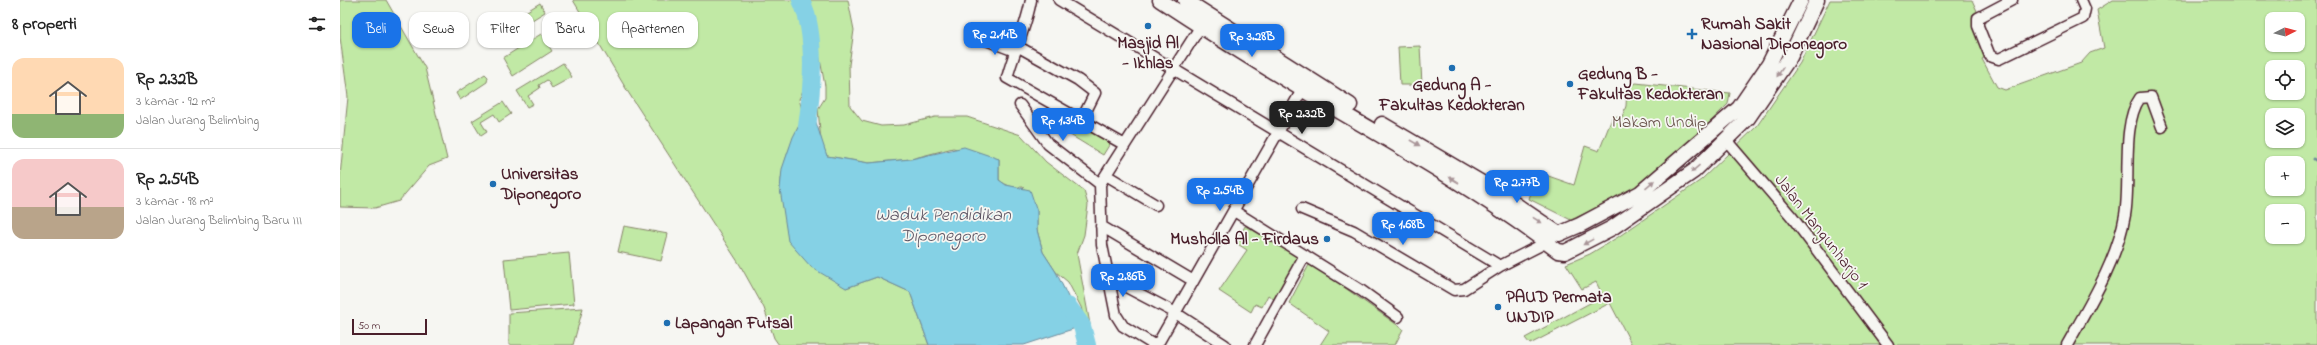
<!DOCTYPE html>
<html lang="id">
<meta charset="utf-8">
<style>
:root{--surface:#fff;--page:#f2f2f2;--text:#222;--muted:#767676;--line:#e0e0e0;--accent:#1a73e8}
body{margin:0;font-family:"Indie Flower",sans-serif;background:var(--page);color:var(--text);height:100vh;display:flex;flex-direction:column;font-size:15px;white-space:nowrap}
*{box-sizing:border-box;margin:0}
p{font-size:13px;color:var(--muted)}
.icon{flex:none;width:22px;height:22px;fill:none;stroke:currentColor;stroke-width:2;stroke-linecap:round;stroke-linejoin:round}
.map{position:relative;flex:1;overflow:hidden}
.sheet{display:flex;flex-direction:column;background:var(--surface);width:340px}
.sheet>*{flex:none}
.top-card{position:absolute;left:12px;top:12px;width:380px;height:36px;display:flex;gap:8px}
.needle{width:26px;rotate:84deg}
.tools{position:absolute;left:1925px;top:12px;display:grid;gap:8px}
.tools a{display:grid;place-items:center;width:40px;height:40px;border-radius:8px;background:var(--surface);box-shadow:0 1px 3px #0004;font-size:20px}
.scale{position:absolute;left:12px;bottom:10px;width:75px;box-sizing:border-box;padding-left:4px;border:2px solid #4a1f2b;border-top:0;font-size:11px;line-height:14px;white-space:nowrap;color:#4a1f2b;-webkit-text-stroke:3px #f6f6f2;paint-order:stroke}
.price{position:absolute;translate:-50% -34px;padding:0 9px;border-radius:8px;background:var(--accent);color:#fff;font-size:13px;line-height:26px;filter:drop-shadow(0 1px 2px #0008)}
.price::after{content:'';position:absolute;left:50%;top:24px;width:12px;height:9px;margin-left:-6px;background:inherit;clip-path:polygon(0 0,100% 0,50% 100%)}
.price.on{background:#222;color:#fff}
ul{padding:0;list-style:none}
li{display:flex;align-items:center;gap:12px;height:100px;padding:0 12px}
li+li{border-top:1px solid var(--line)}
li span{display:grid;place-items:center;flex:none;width:112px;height:80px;border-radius:12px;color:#555}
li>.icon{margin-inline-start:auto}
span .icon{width:48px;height:48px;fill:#fffc;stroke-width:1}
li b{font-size:17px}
h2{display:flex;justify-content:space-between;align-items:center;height:48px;padding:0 12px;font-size:17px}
.tag{padding:0 14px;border-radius:12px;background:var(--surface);box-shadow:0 1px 3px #0004;font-size:14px;line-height:36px}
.tag.on{background:var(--accent);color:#fff}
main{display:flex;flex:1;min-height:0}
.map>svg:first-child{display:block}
</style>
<main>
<section class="sheet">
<h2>8 properti<svg class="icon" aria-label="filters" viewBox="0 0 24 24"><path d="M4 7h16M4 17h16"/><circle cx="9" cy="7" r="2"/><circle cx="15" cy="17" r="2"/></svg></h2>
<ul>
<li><span style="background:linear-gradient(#ffd9b3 70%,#8fb573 0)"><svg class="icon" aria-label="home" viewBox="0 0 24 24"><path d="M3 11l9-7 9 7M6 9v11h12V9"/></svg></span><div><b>Rp 2.32B</b><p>3 kamar · 92 m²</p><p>Jalan Jurang Belimbing</p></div></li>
<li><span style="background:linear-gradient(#f6c9c9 60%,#b9a48a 0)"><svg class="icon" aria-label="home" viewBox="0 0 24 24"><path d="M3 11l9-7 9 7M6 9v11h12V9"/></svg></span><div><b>Rp 2.54B</b><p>3 kamar · 98 m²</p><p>Jalan Jurang Belimbing Baru III</p></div></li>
</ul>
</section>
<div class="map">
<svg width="1977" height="345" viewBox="0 0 1977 345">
<rect width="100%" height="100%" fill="#f6f6f2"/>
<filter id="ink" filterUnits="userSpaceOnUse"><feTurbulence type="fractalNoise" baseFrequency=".025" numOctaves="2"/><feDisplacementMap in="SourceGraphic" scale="8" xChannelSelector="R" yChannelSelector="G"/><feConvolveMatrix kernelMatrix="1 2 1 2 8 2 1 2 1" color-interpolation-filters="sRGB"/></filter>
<g filter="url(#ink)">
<path fill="#c1e9a5" stroke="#868468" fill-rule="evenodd" d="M0,0H46L85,68L107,159L89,166L59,201L35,208L0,207V176L8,97L0,37Z
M233,0H454C467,20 472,79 459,99L464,117C452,140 442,162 440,189L506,288L537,277L570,292L589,345H439L434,338L424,308L400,265L288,92Z
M467,0H508L514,30L509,65L510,106L522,121L541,126L564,125L595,117H627L681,135L706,162L744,191L748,205L744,235L737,254L752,335L748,336L741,307L728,282L716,272L703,252L697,230V211L683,187C673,188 667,186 659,180V159L613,148L571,159L529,163L487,156L481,142L478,109L485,98V86L471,11Z
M1490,0H1632L1637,11L1632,15L1647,56L1642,59L1657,87L1665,90L1741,63L1750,53L1764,48L1757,10L1773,0H1977V345H1292L1270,303L1190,344L1185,338L1263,296L1256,282L1242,289L1226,264L1250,254L1278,237L1361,180L1417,126L1460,63ZM1932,19H1958V45H1932ZM1932,67H1958V93H1932ZM1932,115H1958V141H1932ZM1932,163H1958V189H1932ZM1932,211H1958V237H1932Z
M200,3L205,12L150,46L145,37Z
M201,34L212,51L173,76L163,58Z
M1080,46L1082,85H1060L1058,47Z
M223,63L232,77L212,88L207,80L199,85L200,88L188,96L193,104L187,107L177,91Z
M145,74L148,77L147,82L120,100L116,93Z
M1296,83L1390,93L1388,104L1351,141L1307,180L1275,199L1231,220L1189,199L1197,172L1234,185L1245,146L1259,151L1273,116L1282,117L1286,106L1287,88Z
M163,102L171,114L159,122L154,114L141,122L147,132L141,136L132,121Z
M734,120L771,142L763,155L727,133Z
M284,226L328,234L321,261L278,252Z
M905,226L958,255V262L935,300L928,295L922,307L915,304L911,312L879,291L907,250L896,243Z
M229,253L234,304L169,310L164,259Z
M970,263L1063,329L1055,345H980L989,331L949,303Z
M243,308L233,345H169V313Z"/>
<path fill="#85d1e5" stroke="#6d8a9b" d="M470,104L487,156L529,163L571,159L624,147L659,159V180L666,185L690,190L697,211V230L703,252L716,272L742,326L684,345H589L570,292L537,277L506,288L471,267L448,241L440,189L442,169L453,137Z"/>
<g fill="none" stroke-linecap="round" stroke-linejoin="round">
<path stroke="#6d8a9b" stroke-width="3" d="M1974,159L1977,161"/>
<path stroke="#85d1e5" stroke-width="18" d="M461,0C477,34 472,91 467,127
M728,306L742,326L747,345"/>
<g stroke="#4a1f2b" stroke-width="13">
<path id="street" d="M691,0C686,28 674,51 667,78L785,145
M719,0L1160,266L1211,240
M1672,0L1638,18V26L1650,56L1659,59L1743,18L1745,9L1741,0
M643,39L675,51
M677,46L738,80L755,93L741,121
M680,105L708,144L760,184
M1386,140L1452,217L1548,345
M766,175L816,205
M962,209L1014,231L1114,290L1124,289L1160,266
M894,211L1022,291L1058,317
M761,226L852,280
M769,278L834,312L885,345
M814,345L783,326L776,315L762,245L760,184L864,21
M817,345L962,90
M915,345L965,255
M1727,345C1750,304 1777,261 1785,215C1791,182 1781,124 1800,98L1811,97L1822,127"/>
</g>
<g stroke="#4a1f2b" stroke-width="17">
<path id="secondary" d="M820,0C867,31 915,61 963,90C1050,141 1138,190 1218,251L1225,252L1272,228L1354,171L1408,118L1450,57L1477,0
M845,0L1010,105
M1042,124L1154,190L1219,234L1240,225L1300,193L1399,108L1429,64L1461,0"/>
</g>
<use href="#street" stroke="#f6f6f2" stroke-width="10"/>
<use href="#secondary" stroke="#f6f6f2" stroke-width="14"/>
</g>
<defs><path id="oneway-solid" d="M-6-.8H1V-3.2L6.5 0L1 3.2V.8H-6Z"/></defs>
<g fill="#a99598">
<use href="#oneway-solid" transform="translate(1440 72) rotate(123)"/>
<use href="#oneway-solid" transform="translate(1075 143) rotate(30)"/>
<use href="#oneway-solid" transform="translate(1355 169) rotate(139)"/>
<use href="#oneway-solid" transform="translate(1114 180) rotate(-148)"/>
<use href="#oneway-solid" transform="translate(1310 184) rotate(-41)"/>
<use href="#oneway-solid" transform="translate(1197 220) rotate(31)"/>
<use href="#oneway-solid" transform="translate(1248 242) rotate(151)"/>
</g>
</g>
<g fill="#1f6fb2" stroke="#f6f6f2" stroke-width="1.5">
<circle cx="808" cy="26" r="4"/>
<path d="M1350 28h4v4h4v4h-4v4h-4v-4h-4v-4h4z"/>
<circle cx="1112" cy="68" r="4"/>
<circle cx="1230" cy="84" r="4"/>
<circle cx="153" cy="184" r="4"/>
<circle cx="987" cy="239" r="4"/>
<circle cx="1158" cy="307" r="4"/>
<circle cx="327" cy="323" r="4"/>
</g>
<g text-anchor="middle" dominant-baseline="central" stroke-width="3.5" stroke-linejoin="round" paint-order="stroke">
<g font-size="17" font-weight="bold" fill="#4a1f2b" stroke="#f6f6f2" text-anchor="start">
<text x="1361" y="24">Rumah Sakit<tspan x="1361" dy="20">Nasional Diponegoro</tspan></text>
<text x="808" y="43" text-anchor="middle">Masjid Al<tspan x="808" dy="20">- Ikhlas</tspan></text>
<text x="1238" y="74">Gedung B -<tspan x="1238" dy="20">Fakultas Kedokteran</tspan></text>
<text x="1112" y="85" text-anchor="middle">Gedung A -<tspan x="1112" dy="20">Fakultas Kedokteran</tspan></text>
<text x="161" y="174">Universitas<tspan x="161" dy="20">Diponegoro</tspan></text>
<text x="979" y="239" text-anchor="end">Musholla Al - Firdaus</text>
<text x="1166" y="297">PAUD Permata<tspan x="1166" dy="20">UNDIP</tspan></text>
<text x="335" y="323">Lapangan Futsal</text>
</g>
<g font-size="17" fill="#68524a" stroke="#f6f6f2">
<text x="1319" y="122">Makam Undip</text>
</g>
<g font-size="17" fill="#4a1f2b" stroke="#f6f6f2">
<text transform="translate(1481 232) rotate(52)">Jalan Mangunharjo 1</text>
</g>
<g font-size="18" font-style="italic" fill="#5c5463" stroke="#f6f6f2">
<text x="603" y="216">Waduk Pendidikan<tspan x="603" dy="21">Diponegoro</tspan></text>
</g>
</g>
</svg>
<div class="tools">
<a><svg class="needle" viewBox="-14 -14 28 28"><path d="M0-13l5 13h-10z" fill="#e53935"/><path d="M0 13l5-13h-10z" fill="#767676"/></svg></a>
<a><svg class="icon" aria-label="locate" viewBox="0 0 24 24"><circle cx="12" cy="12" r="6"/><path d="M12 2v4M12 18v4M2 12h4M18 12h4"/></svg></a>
<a><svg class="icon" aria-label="layers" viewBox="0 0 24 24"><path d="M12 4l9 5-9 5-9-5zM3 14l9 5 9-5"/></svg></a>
<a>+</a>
<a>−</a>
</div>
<div class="scale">50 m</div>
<b class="price" style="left:655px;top:56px">Rp 2.14B</b>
<b class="price" style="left:912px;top:58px">Rp 3.28B</b>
<b class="price on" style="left:962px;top:135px">Rp 2.32B</b>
<b class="price" style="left:723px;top:142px">Rp 1.34B</b>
<b class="price" style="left:1177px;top:204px">Rp 2.77B</b>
<b class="price" style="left:880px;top:212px">Rp 2.54B</b>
<b class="price" style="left:1063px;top:246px">Rp 1.68B</b>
<b class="price" style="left:783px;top:298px">Rp 2.86B</b>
<div class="top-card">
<a class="tag on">Beli</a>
<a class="tag">Sewa</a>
<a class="tag">Filter</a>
<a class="tag">Baru</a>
<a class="tag">Apartemen</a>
</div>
</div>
</main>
